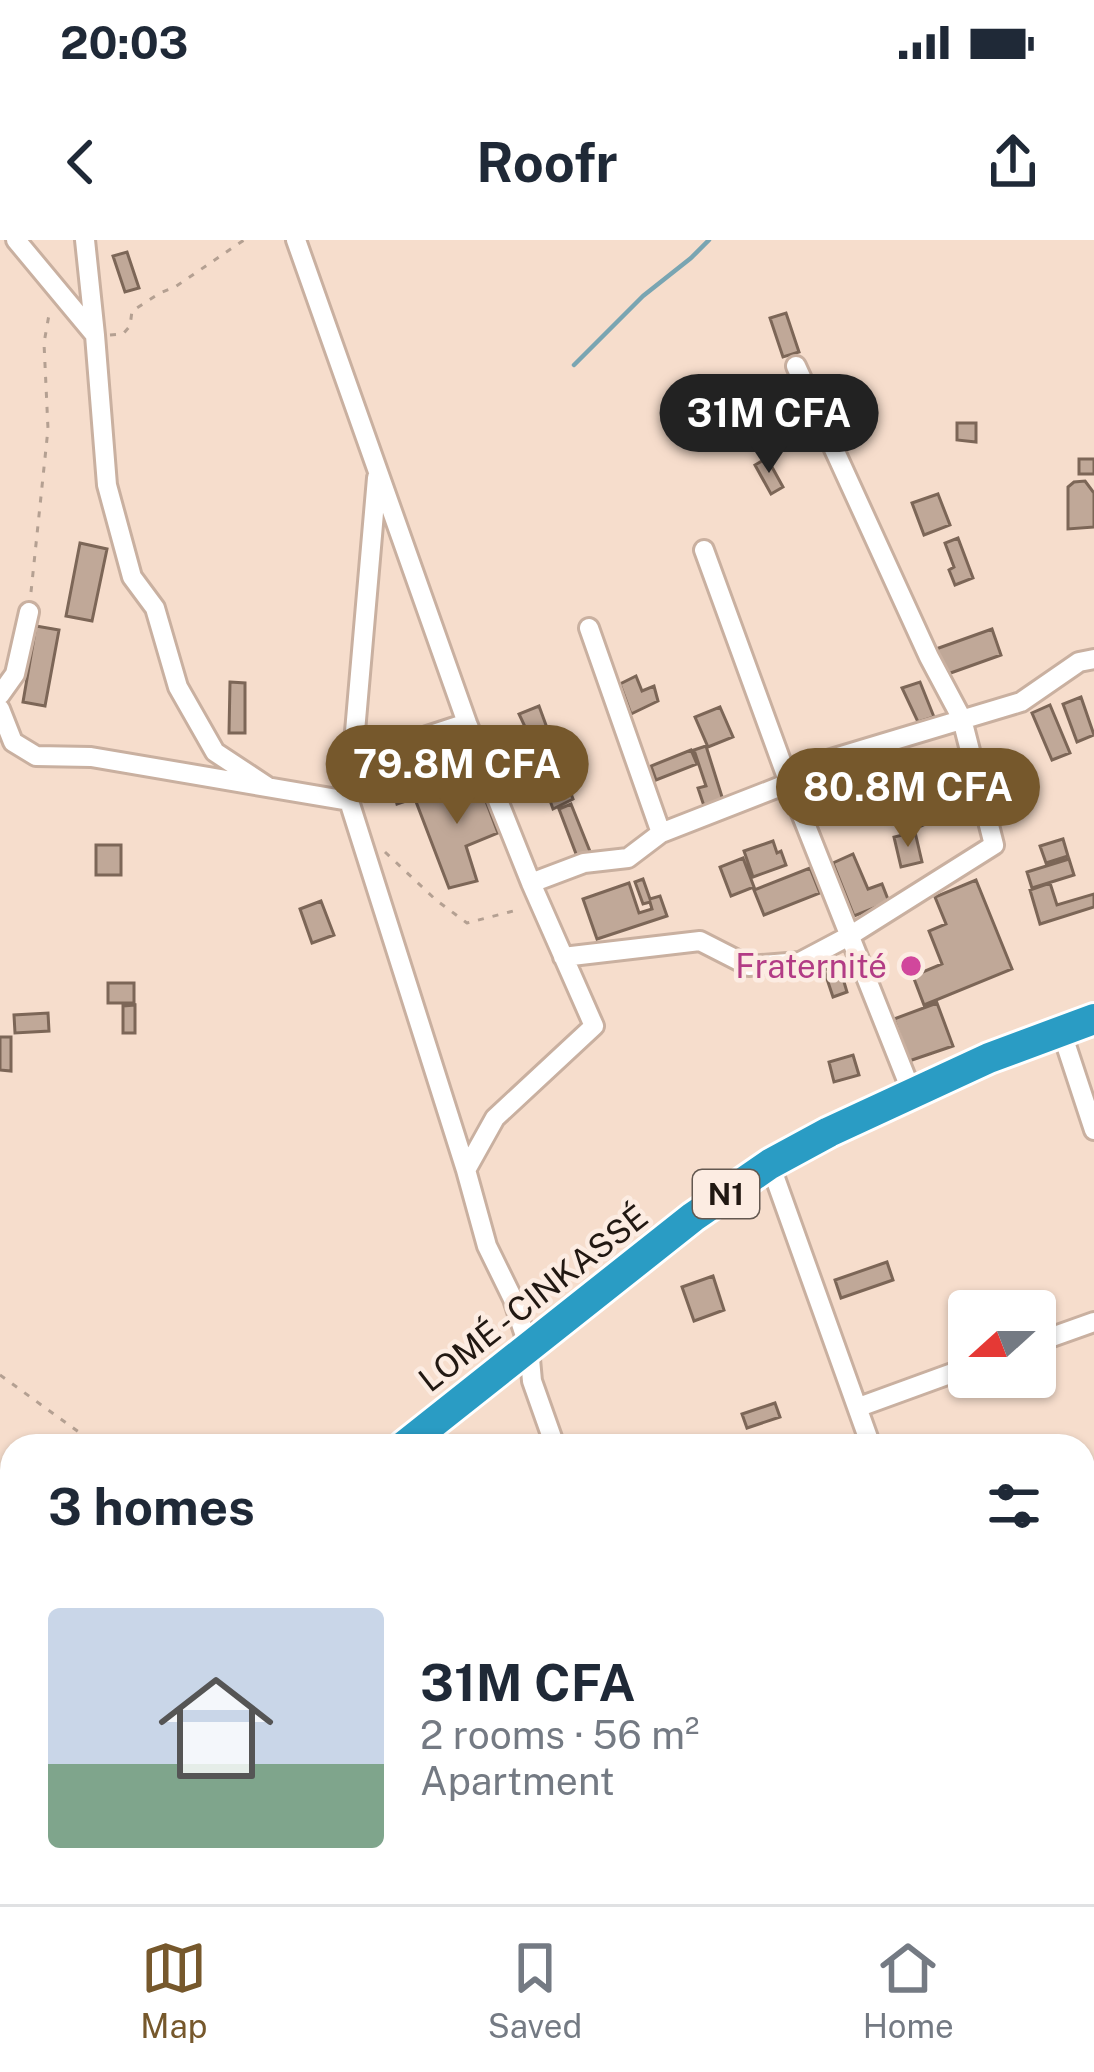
<!DOCTYPE html>
<meta charset="utf-8">
<style>
:root{--surface:#fff;--page:#f2f2f3;--text:#1f2937;--muted:#747a83;--line:#e0e1e3;--accent:#76582c}
body{margin:0;font-family:"Public Sans",sans-serif;background:var(--page);color:var(--text);height:100vh;display:flex;flex-direction:column;font-size:45px;white-space:nowrap}
*{box-sizing:border-box;margin:0}
p{font-size:39px;color:var(--muted)}
.icon{flex:none;width:66px;height:66px;fill:none;stroke:currentColor;stroke-width:2;stroke-linecap:round;stroke-linejoin:round}
.map{position:relative;flex:1;overflow:hidden}
.details{position:absolute;left:0px;top:1194px;width:1095px;height:471px;display:flex;flex-direction:column;background:var(--surface);border-radius:36px 36px 0 0;box-shadow:0 3px 9px #0004}
.details>*{flex:none}
.needle{width:78px;rotate:249deg}
.fabs{position:absolute;left:948px;top:1050px;display:grid;gap:24px}
.fabs a{display:grid;place-items:center;width:108px;height:108px;border-radius:12px;background:var(--surface);box-shadow:0 3px 9px #0004;font-size:60px}
.price{position:absolute;translate:-50% -102px;padding:0 27px;border-radius:42px;background:var(--accent);color:#fff;font-size:39px;line-height:78px;filter:drop-shadow(0 3px 6px #0008)}
.price::after{content:'';position:absolute;left:50%;top:72px;width:36px;height:27px;margin-left:-18px;background:inherit;clip-path:polygon(0 0,100% 0,50% 100%)}
.price.active{background:#222;color:#fff}
ul{padding:0;list-style:none}
li{display:flex;align-items:center;gap:36px;height:300px;padding:0 48px}
li+li{border-top:3px solid var(--line)}
li span{display:grid;place-items:center;flex:none;width:336px;height:240px;border-radius:12px;color:#555}
li>.icon{margin-inline-start:auto}
span .icon{width:144px;height:144px;fill:#fffc;stroke-width:1}
li b{font-size:51px}
h2{display:flex;justify-content:space-between;align-items:center;height:144px;padding:0 48px;font-size:51px}
.status{display:flex;justify-content:space-between;align-items:center;height:84px;padding:0 60px;background:var(--surface);direction:ltr}
.status svg{height:33px;fill:currentColor}
header{display:flex;justify-content:space-between;align-items:center;height:156px;padding:0 48px;background:var(--surface);font-size:54px;font-weight:700}
.dock{display:flex;justify-content:space-around;align-items:center;height:168px;border-top:3px solid var(--line);background:var(--surface);font-size:33px;color:var(--muted)}
.dock a{display:grid;justify-items:center;gap:6px}
.dock .active{color:var(--accent)}
.map>svg:first-child{display:block}
</style>
<div class="status"><b>20:03</b><svg viewBox="0 0 49 12"><path d="M0 12V9h3v3zM5 12V6h3v6zM10 12V3h3v9zM15 12V0h3v12zM26 1h20v11H26zM47 4h2v5h-2z"/></svg></div>
<header><svg class="icon" aria-label="back" viewBox="0 0 24 24"><path d="M15 5l-7 7 7 7"/></svg>Roofr<svg class="icon" aria-label="share" viewBox="0 0 24 24"><path d="M12 15V3M7 8l5-5 5 5M5 13v7h14v-7"/></svg></header>
<div class="map">
<svg width="1094" height="1664" viewBox="0 0 1094 1664">
<rect width="100%" height="100%" fill="#f6ddcc"/>
<g fill="none" stroke-linecap="round" stroke-linejoin="round">
<path stroke="#79a5b2" stroke-width="4.5" d="M574,125L643,56L691,18L709,0"/>
</g>
<path fill="#c0a898" stroke="#7c6657" stroke-width="3" d="M127,12L139,48L125,52L113,16Z
M786,73L799,112L783,117L770,78Z
M756,152L771,187L745,197L731,162Z
M957,183H976V202L957,200Z
M767,218L783,247L771,254L755,225Z
M1079,219H1094V234H1079Z
M1085,241L1094,253V287L1068,289V247L1074,242Z
M938,254L950,285L924,295L912,263Z
M958,298L973,338L955,345L949,330L954,327L945,303Z
M80,303L107,309L92,381L66,376Z
M36,386L59,390L45,466L23,462Z
M992,389L1001,415L945,435L936,409Z
M636,436L642,451L654,446L658,461L631,474L620,444Z
M230,442L245,443V493H229Z
M920,442L934,477L918,482L902,448Z
M1081,457L1094,495L1077,502L1063,464Z
M1050,465L1070,513L1052,520L1032,473Z
M539,466L573,559L553,569L543,541L507,556L501,541L524,535L517,515L535,508L519,474Z
M720,467L733,497L708,507L695,477Z
M706,506L723,560L704,566L698,548L706,546L694,510Z
M691,510L697,524L656,540L651,526Z
M400,516L409,560L397,564L386,523Z
M476,535L498,593L466,606L477,641L449,648L415,559Z
M929,542L944,576L921,586L906,551Z
M571,564L591,614L578,619L559,569Z
M915,592L922,622L901,627L894,597Z
M1063,599L1068,616L1046,623L1040,606Z
M773,601L777,613L781,611L786,625L753,637L744,611Z
M96,605H121V635H96Z
M853,614L868,649L882,644L889,662L854,676L833,623Z
M743,618L754,647L731,656L720,627Z
M1069,619L1074,635L1032,648L1027,632Z
M810,628L820,653L764,675L754,650Z
M643,639L650,659L660,656L667,676L597,699L583,659L629,643L639,673L652,669L650,662L643,664L635,642Z
M976,640L1012,729L924,765L913,736L942,724L929,691L946,684L935,657Z
M1050,643L1057,665L1094,654V667L1040,684L1030,650Z
M321,661L334,695L312,703L300,669Z
M839,725L847,752L833,757L824,730Z
M108,743H134V763H108Z
M937,763L953,806L909,821L894,779Z
M135,765V793H123V766Z
M48,773L49,791L15,793L14,775Z
M0,797H11V831L0,830Z
M853,815L859,835L834,842L829,822Z
M887,1022L893,1040L841,1058L835,1040Z
M713,1036L724,1070L694,1081L682,1047Z
M775,1163L780,1177L747,1188L742,1174Z"/>
<g fill="none" stroke-linecap="round" stroke-linejoin="round">
<g stroke="#c9b0a0" stroke-width="24">
<path id="minor" d="M16,0L95,95L107,245L132,337L155,368L178,447L215,512L268,547
M85,0L95,95
M296,0L467,483L531,643L594,786L495,878L466,930
M377,238L349,561L466,930L487,1006L513,1059L529,1108L532,1141L555,1206
M704,310L789,543L912,853
M589,388L661,593
M0,455L15,434L29,372
M0,469L13,502L36,516L91,517L349,561
M354,520L467,483
M531,643L584,623L628,618L661,593L789,543L821,522L1021,462L1079,422L1094,419
M563,717L700,701L749,726L800,722L851,695L994,605L962,479L929,417L796,126
M1061,790L1094,890
M770,924L871,1206
M1035,1103L1094,1082
M859,1167L969,1127
M710,1653L714,1664"/>
</g>
<g stroke="#fff" stroke-width="36">
<path id="highway" d="M404,1206L693,977L770,924L829,892L989,818L1094,779
M105,1664L110,1653"/>
</g>
<path stroke="#b4a092" stroke-width="3" stroke-dasharray="6 9" stroke-linecap="butt" d="M110,95L123,94L130,86L132,71L160,53L175,47L244,0
M31,352L48,189L44,103L50,69
M385,612L436,660L467,683L521,669
M0,1135L98,1206
M0,1276L12,1270
M0,1598L12,1601
M40,1664L45,1653"/>
<use href="#minor" stroke="#fff" stroke-width="18"/>
<use href="#highway" stroke="#2a9cc4" stroke-width="30"/>
</g>
<circle fill="#d1479c" stroke="#fcece2" stroke-width="4.5" cx="911" cy="726" r="12"/>
<g text-anchor="middle" dominant-baseline="central" stroke-width="9" stroke-linejoin="round" paint-order="stroke">
<rect fill="#fcece2" stroke="#635850" stroke-width="3" x="693" y="930" width="66" height="48" rx="9"/>
<g font-size="30" font-weight="bold" fill="#211812">
<text x="726" y="954">N1</text>
</g>
<g font-size="33" fill="#b23c85" stroke="#fcece2" text-anchor="end">
<text x="887" y="726">Fraternité</text>
</g>
<g font-size="33" fill="#211812" stroke="#fcece2">
<text transform="translate(533 1058) rotate(-38)">LOMÉ - CINKASSÉ</text>
</g>
</g>
</svg>
<div class="fabs">
<a><svg class="needle" viewBox="-14 -14 28 28"><path d="M0-13l5 13h-10z" fill="#e53935"/><path d="M0 13l5-13h-10z" fill="#747a83"/></svg></a>
</div>
<b class="price active" style="left:769px;top:236px">31M CFA</b>
<b class="price" style="left:457px;top:587px">79.8M CFA</b>
<b class="price" style="left:908px;top:610px">80.8M CFA</b>
<section class="details">
<h2>3 homes<svg class="icon" aria-label="filters" viewBox="0 0 24 24"><path d="M4 7h16M4 17h16"/><circle cx="9" cy="7" r="2"/><circle cx="15" cy="17" r="2"/></svg></h2>
<ul>
<li><span style="background:linear-gradient(#c9d6e8 65%,#7fa58c 0)"><svg class="icon" aria-label="home" viewBox="0 0 24 24"><path d="M3 11l9-7 9 7M6 9v11h12V9"/></svg></span><div><b>31M CFA</b><p>2 rooms · 56 m²</p><p>Apartment</p></div></li>
</ul>
</section>
</div>
<nav class="dock">
<a class="active"><svg class="icon" aria-label="map" viewBox="0 0 24 24"><path d="M3 6l6-2 6 2 6-2v14l-6 2-6-2-6 2zM9 4v14M15 6v14"/></svg>Map</a>
<a><svg class="icon" aria-label="saved" viewBox="0 0 24 24"><path d="M7 4h10v16l-5-4-5 4z"/></svg>Saved</a>
<a><svg class="icon" aria-label="home" viewBox="0 0 24 24"><path d="M3 11l9-7 9 7M6 9v11h12V9"/></svg>Home</a>
</nav>
